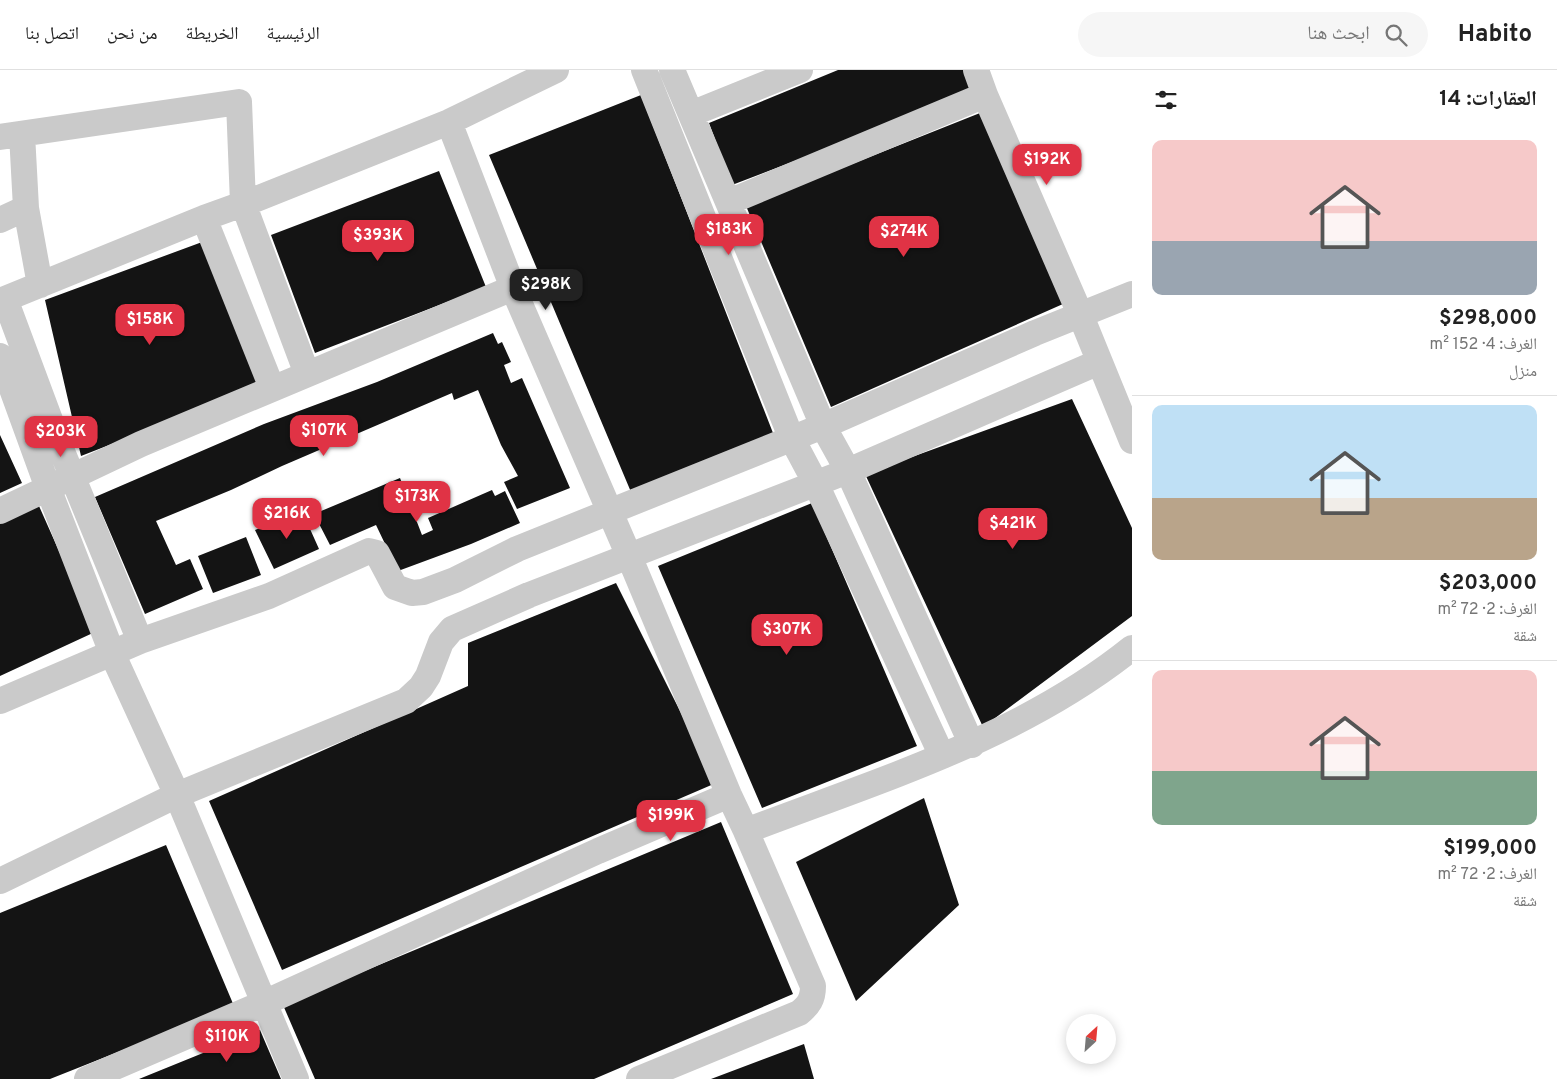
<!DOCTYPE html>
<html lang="ar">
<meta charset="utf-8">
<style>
:root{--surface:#fff;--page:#f6f6f6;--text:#222;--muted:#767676;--line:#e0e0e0;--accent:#e03345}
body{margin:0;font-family:Overpass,"Noto Naskh Arabic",sans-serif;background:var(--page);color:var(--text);direction:rtl;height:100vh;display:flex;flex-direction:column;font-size:19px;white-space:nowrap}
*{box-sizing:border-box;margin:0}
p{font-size:16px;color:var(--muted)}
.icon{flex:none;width:28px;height:28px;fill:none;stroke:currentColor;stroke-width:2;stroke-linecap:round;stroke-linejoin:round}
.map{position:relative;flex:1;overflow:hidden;direction:ltr}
.sheet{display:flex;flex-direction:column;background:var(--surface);width:425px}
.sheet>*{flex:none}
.needle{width:32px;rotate:26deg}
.fabs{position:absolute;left:1066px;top:944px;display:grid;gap:10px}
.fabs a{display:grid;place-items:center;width:50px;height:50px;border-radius:50%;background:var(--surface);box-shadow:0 2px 12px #0003;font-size:25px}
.price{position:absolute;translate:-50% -42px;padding:0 11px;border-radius:10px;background:var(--accent);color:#fff;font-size:16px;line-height:32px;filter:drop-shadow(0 1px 2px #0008)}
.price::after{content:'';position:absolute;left:50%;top:30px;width:15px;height:11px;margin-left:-8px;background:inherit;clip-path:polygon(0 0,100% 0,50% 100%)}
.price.selected{background:#222;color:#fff}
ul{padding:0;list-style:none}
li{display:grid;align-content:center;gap:10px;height:265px;padding:0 20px}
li+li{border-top:1px solid var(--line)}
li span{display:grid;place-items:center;height:155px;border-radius:10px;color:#555}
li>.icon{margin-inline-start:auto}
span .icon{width:90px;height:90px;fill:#fffc;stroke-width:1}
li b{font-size:21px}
h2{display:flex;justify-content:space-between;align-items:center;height:60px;padding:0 20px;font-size:21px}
header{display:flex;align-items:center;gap:30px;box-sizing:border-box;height:70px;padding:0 25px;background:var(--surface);border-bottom:1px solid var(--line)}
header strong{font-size:24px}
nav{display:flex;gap:28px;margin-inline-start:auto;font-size:18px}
.search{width:350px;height:45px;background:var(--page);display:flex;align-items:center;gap:12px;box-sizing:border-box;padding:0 18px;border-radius:28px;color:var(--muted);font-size:19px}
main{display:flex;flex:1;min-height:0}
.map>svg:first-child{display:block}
</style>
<header>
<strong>Habito</strong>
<div class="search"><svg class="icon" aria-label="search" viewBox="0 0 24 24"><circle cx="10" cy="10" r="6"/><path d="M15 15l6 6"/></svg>ابحث هنا</div>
<nav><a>الرئيسية</a><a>الخريطة</a><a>من نحن</a><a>اتصل بنا</a></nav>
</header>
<main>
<section class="sheet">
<h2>العقارات: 14<svg class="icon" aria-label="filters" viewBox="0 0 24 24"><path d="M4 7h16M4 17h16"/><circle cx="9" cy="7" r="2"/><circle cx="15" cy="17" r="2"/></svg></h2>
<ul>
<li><span style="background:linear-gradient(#f6c9c9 65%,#9aa5b1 0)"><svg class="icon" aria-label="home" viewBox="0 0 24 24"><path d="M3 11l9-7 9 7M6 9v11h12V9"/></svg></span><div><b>$298,000</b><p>الغرف: 4 · 152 m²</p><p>منزل</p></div></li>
<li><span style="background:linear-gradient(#bfe0f5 60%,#b9a48a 0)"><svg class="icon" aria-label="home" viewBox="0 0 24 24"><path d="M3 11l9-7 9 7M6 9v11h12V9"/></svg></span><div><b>$203,000</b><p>الغرف: 2 · 72 m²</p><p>شقة</p></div></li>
<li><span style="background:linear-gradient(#f6c9c9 65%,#7fa58c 0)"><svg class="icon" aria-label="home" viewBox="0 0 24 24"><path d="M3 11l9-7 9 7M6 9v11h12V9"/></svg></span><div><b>$199,000</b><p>الغرف: 2 · 72 m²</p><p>شقة</p></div></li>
</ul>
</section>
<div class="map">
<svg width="1132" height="1009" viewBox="0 0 1132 1009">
<rect width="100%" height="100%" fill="#fff"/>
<path fill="#141414" d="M838,0H966L975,22L732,115L709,53Z
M641,25L773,363L631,422L489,85Z
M980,43L1063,234L831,337L746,136Z
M439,101L486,217L315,283L271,165Z
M213,168L263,315L81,386L45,230Z
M493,263L498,274L502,272L511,292L504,295L511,313L522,308L570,418L517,439L504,412L518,406L501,375L478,320L454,330L452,323L282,396L231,420L156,451L176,495L190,489L203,519L145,544L95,427L264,354L377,312Z
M1072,329L1132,458V546L983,657L865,404Z
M0,365L22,413L0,423Z
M400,408L422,465L433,460L428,448L492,420L495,426L505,421L520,453L471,474L398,501L376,455L330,475L314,444Z
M812,433L917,676L762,738L658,496Z
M39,436L95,562L0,606V452Z
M302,441L319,479L274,499L255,460Z
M246,467L261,505L213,523L198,486Z
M616,513L716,713L282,900L209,731L468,616V573Z
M924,728L959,835L856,931L796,792Z
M721,752L793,924L594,1009H315L283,935Z
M166,775L234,936L50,1009H0V843Z
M260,960L281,1009H139Z
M804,974L814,1009H711Z"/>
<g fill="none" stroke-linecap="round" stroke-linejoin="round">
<path stroke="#cacaca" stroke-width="26" d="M644,0L791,367L816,414L942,686
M672,0L823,356L848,401L972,675
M976,0L985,25L1081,246L1132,371
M691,44L800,0
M449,52L513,218L629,486L729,725L746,761L813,916C813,929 809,935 799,943L639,1009
M22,64L26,138L40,215
M0,67L239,32L243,133L307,304
M729,132L985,25
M204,148L272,318
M0,150L26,138
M5,229L59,374L140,571
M0,231L204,148L254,130L449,52L556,0
M0,286L48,418L112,583L177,725L296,1009
M0,441L141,374L513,218
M0,631L140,571L269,526L369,481L377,483L395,517L412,523L423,522L455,510L517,479L823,356L1035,263L1132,224
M746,761C879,710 1020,668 1132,578
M0,811L177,725L406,631L421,617L428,606L441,572L452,559L529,525L848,401L1099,292
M87,1009L264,933L598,781L729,725"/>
</g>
</svg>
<div class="fabs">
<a><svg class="needle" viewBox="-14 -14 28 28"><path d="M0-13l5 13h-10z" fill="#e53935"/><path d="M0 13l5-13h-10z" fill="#767676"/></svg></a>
</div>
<b class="price" style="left:1047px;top:116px">$192K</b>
<b class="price" style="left:729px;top:186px">$183K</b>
<b class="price" style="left:904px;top:188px">$274K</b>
<b class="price" style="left:378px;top:192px">$393K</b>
<b class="price selected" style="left:546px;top:241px">$298K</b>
<b class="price" style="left:150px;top:276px">$158K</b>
<b class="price" style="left:324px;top:387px">$107K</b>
<b class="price" style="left:61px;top:388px">$203K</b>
<b class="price" style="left:417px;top:453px">$173K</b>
<b class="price" style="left:287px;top:470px">$216K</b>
<b class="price" style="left:1013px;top:480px">$421K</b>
<b class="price" style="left:787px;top:586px">$307K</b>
<b class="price" style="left:671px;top:772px">$199K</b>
<b class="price" style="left:227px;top:993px">$110K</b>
</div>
</main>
